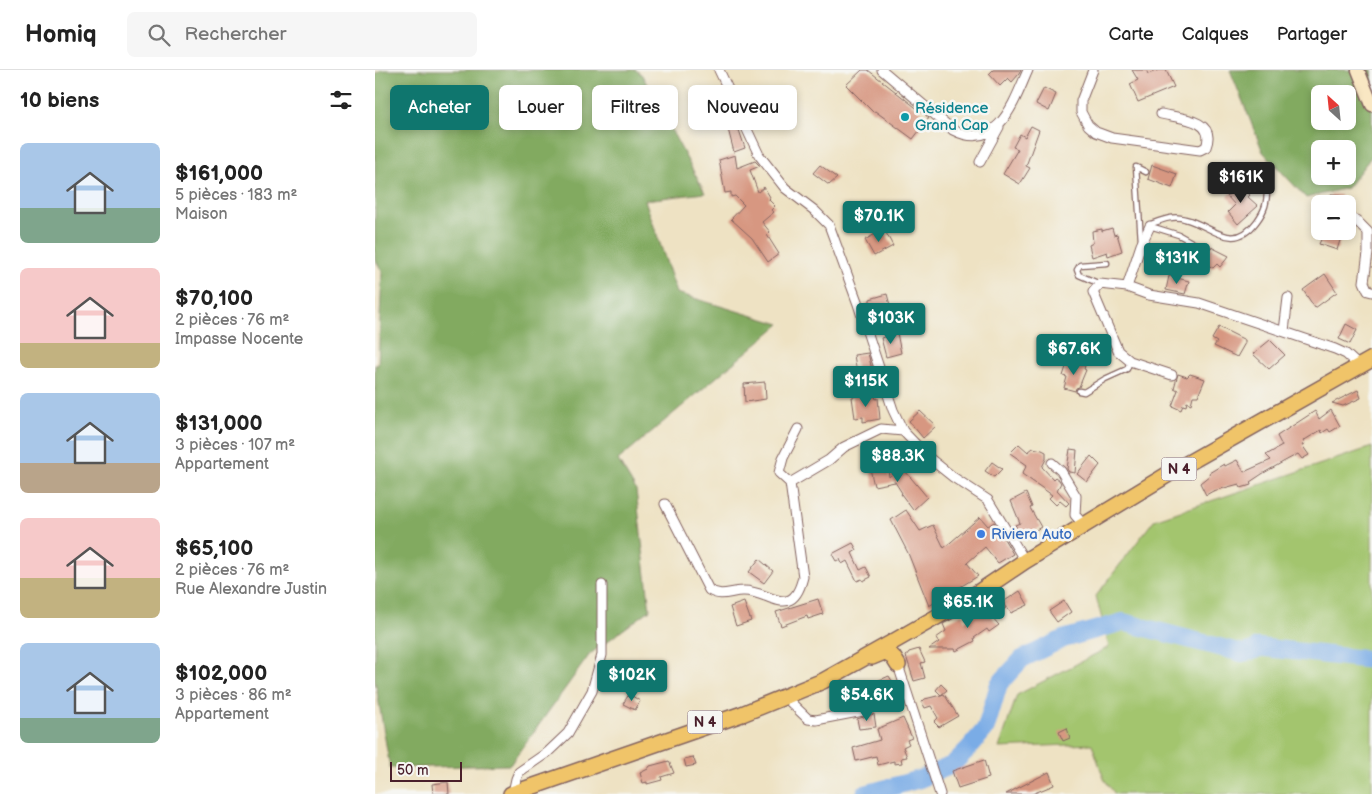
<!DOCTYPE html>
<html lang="fr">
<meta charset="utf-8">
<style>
:root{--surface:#fff;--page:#f6f6f6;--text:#222;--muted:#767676;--line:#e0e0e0;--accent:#0f766e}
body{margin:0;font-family:"Balsamiq Sans",sans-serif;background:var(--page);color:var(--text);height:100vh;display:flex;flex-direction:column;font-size:19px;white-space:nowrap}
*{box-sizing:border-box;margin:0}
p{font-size:16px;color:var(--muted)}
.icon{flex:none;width:28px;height:28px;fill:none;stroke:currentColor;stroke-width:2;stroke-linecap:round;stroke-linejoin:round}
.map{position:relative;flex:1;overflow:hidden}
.drawer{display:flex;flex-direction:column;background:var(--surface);width:375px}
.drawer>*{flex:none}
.hud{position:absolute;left:15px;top:15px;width:475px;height:45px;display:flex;gap:10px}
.needle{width:32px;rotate:333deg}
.fabs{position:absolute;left:936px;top:15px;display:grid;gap:10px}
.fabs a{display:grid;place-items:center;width:45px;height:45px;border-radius:8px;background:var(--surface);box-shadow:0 2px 8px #0003;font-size:25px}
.scale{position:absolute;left:15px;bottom:12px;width:72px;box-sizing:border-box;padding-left:5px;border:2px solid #4a1f2b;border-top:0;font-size:14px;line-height:18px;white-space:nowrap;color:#4a1f2b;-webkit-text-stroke:4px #f6f6f2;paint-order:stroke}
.price{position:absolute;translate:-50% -42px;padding:0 11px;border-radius:5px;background:var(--accent);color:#fff;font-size:16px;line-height:32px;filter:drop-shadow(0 1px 2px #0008)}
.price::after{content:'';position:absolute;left:50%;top:30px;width:15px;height:11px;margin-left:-8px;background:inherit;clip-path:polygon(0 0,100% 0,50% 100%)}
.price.on{background:#222;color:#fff}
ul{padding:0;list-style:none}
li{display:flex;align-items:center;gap:15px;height:125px;padding:0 20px}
li span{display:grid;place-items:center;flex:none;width:140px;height:100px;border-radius:8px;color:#555}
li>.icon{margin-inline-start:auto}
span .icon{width:60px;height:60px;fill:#fffc;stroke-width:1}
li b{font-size:21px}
h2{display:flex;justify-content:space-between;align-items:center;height:60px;padding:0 20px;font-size:21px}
.tag{padding:0 18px;border-radius:8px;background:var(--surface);box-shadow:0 2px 8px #0003;font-size:18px;line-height:45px}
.tag.on{background:var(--accent);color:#fff}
header{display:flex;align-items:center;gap:30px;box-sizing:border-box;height:70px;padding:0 25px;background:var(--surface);border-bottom:1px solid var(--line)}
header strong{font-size:24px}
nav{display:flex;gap:28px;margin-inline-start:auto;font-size:18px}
.search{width:350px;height:45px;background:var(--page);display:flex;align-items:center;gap:12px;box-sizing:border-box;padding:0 18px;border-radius:8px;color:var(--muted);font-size:19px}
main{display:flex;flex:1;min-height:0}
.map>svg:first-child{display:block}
</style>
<header>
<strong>Homiq</strong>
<div class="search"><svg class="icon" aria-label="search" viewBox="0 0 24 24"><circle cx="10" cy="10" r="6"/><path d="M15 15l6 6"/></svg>Rechercher</div>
<nav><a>Carte</a><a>Calques</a><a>Partager</a></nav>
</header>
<main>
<section class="drawer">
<h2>10 biens<svg class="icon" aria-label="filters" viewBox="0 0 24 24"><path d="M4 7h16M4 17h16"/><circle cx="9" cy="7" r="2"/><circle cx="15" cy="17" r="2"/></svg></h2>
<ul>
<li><span style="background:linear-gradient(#a9c7e8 65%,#7fa58c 0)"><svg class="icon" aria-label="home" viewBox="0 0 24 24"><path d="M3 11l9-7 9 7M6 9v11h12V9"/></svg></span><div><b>$161,000</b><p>5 pièces · 183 m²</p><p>Maison</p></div></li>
<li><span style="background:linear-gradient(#f6c9c9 75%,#c2b280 0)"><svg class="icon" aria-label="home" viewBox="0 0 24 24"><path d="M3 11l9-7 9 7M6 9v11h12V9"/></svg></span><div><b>$70,100</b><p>2 pièces · 76 m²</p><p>Impasse Nocente</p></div></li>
<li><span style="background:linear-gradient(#a9c7e8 70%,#b9a48a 0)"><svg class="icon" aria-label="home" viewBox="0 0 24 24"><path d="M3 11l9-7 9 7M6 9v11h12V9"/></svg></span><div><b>$131,000</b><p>3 pièces · 107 m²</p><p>Appartement</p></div></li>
<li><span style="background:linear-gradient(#f6c9c9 60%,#c2b280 0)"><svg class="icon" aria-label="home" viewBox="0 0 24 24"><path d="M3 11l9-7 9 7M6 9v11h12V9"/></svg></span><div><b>$65,100</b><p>2 pièces · 76 m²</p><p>Rue Alexandre Justin</p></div></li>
<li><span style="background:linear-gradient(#a9c7e8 75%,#7fa58c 0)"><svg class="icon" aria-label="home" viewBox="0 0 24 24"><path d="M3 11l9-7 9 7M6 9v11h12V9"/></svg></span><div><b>$102,000</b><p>3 pièces · 86 m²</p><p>Appartement</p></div></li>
</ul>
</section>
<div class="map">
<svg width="997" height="724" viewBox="0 0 997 724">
<rect width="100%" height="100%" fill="#f6f6f2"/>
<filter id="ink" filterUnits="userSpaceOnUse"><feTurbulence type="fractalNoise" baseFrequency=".02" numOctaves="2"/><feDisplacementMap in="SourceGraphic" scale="10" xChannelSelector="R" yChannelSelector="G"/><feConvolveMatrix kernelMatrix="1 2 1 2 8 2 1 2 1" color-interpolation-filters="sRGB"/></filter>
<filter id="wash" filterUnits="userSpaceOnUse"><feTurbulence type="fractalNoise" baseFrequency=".0096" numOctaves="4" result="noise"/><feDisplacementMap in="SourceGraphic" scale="20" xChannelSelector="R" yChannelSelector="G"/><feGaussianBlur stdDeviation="1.12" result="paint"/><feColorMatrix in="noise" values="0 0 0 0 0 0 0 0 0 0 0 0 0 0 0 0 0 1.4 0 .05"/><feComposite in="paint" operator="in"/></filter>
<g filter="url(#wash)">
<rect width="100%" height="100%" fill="#eee2c3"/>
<path fill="#a3c56e" stroke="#76724c" d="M997,377V724H740L729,709L717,674L624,678L642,625L734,577L721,526L779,450Z"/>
<path fill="#82aa61" stroke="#666446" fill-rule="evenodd" d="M7,0H261L267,5L330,123L270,130L302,223L405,254L243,390L261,420L275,540L215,584L135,695L15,698L0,610V295H3L7,201L0,189V4Z
M855,0H997V86L972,118L931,128L888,82ZM945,24H972V51H945ZM945,79H972V106H945Z"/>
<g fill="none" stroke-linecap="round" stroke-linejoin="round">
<path stroke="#7aace6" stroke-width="18" d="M490,724L545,709L577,695L594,678L611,658L624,614L647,589L688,569L748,552L867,583L881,580L883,577L997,590"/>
</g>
<g id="blocks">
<path fill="#d79781" d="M487,0H493L554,48L538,69L500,41L498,42L471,15Z
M618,0H646L644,4L637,12L633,8L625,16L614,4Z
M757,0H771L773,4L784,0H791L799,17L763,32L755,14L763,10Z
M669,18L681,24L674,41L661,34Z
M341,22L344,27L347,24L357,43L362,60H364L370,78L359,82L352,55L350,56L347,45L326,55L317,33Z
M656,56L664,60L651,96L655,98L645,114L628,104L643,79L638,77L645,64L650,67Z
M360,85L362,98L380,91L385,96L375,100L383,122L389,117L395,127L394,130L400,136L396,140L399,142L387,152L395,162L392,165L404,184L393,192L377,168L356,149L369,135L360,126L356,127V122L350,123L344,90Z
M445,95L462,108L454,115L438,103Z
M777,95L802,104L797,118L773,109Z
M865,115L875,125L873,127L883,136L863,154L853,142L860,135L852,126Z
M956,124L966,125L964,134H953Z
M737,158L739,165L742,164L747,181L733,186L732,182L717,187L714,175L718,173L717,161L727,159V161Z
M509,159L518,176L499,186L490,170Z
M950,161H968L962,180L944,174Z
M836,177L854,186L845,197L842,194L838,198L827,192Z
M950,204L962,222L940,238L928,220Z
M794,206L814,211L810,224L791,220Z
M512,224L516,239L499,244L498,240L492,242L490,234L495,232V229Z
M971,254L982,260L975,274L964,269Z
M844,257L870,270V273L862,287L839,276L842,272L837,269Z
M522,263L526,283L511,287L506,268Z
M895,270L910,285L894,299L878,284Z
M493,283L497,300L482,303L479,285Z
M693,291L710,296L709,299L711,300L704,317L701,318L700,321L689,318L692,307L688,306Z
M803,304L812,307L815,304L830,309L823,326H818L816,334L812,332L811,336L808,335L806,340L797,336L803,320L799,318Z
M390,312L391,329L370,332L369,314Z
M983,320L986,328L968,336L957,333Z
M499,324L501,329L503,328L505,349L488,352V347L480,348L477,327Z
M956,340L965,356L955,362L953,359L947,363L946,360L928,371L930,374L927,375L934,385L927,389L923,384L908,392L887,404L875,412L876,415L866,418L864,414L838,421L831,425L825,413L835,405L834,403L849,394L850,396L862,390L869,402L896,390L891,385L907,376L902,366L940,341L944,349Z
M545,341L561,356L548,368L534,351Z
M644,374L653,382L658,378L667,380L671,382V389L667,397L678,409L680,407L684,410L686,413L682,420L694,433L691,436L685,431L681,435L674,428L677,425L647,404L652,395L635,383Z
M695,379L702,380L700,403L694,402L692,399Z
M716,386L725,395L712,412L702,404Z
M512,392L514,407L526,396L552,427L538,440L526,424L527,423L520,412L499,416L494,394Z
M617,392L627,399L619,407L610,401Z
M651,423L657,437L655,438L666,457L648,468L640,455L645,453L636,431Z
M531,440L545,461L558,455L569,478L605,447L613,456L619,452L638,484L623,493L610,477L592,493L603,506L554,536L533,483L516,450Z
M478,473L482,480L477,483L485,500L491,497L496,507L488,511L487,509L482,511L472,491L467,494L465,489L461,491L457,484Z
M384,489L398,501L389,513L374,502Z
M645,521L653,535L636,543L628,532Z
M443,529L448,544L433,549L432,546L406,556L401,542Z
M626,530L631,538L616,546L624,555L614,562L612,559L599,568L600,571L581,581L580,579H554L564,572L561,568L571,561L568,554L587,544L590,551Z
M689,531L696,542L682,552L674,541Z
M369,532L376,551L361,556L355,537Z
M544,579L550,592L546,593L550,608L539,611L531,586L534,582Z
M514,606L522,619L500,630L501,641L493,644L492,627L480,631L477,622Z
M566,614L572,620L566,625L569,624L583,646L564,657L559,652L563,648L556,636L550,638L547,632L550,629L566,625L561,620Z
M254,624L265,631L260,640L248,634Z
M499,644L501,657L484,659L482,649Z
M528,648L537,668L532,670L534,674L528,677L532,687L526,688L527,693L519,694V691L503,695L501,686L481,691L478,678L505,670L502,659Z
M692,658L695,668L688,671L684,662Z
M318,687L321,695L311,697L309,689Z
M609,690L614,708L583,718L577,701Z
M294,691L299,703L286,707L287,710L272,714V712L268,713L265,703L273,699L275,696Z
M674,702L679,715L657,724H631Z
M73,712L74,724H58L57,714Z"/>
</g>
</g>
<g filter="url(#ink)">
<use href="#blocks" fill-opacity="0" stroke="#836360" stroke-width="1"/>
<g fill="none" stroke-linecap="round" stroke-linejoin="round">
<g stroke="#836360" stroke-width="7">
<path id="service" d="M775,156L776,154C787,150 798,145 810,149C838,156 858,184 882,151C890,140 892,133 892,119L882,110
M775,156L804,165L829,179
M766,171L761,97L771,102
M725,214L704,205L702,200L705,195L732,193
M704,321L709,322L730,309L752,299L755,291"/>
</g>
<g stroke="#836360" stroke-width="11">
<path id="minor" d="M344,0L384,85L410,118L439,140L454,155L483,234L518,340L528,361L553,387L578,407L613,430L650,491
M507,0L578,60C623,83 639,32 653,0
M718,0L706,31V42L713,55L721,62L737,68L825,80L831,77C842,49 804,48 786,44
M605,92L624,57
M972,148L981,150L993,162V183L989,212L993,221L997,222
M752,217L766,175L775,156
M909,261L913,228
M797,305L755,291L743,281L718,222L725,214L752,217L774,225L824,233L960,279L971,284L984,296
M423,359L408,388L404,403L415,413L454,390L469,377L506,359L528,361
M677,393L686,401L701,426L700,445L709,455
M290,434L334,520C348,528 354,521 368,521C394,520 417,552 428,507L415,413
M523,595L565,724
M410,627L433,649L441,650L488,641
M139,718L141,709L144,702L173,682L193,663L217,621L227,585V515"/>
</g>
<g stroke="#836360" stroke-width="15">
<path id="secondary" d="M983,0L997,35"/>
</g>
<g stroke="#836360" stroke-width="18">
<path id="trunk" d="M497,587L509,582L518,587L523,595
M136,724L367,644L448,611L516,573L595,528L650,491L792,405L997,289"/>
</g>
<use href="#service" stroke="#fff" stroke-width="4.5"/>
<use href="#minor" stroke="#fff" stroke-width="9"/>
<use href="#secondary" stroke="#f9e7c3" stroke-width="12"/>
<use href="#trunk" stroke="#f0c469" stroke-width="15"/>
</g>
</g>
<circle fill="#0f9aa8" stroke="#f6f6f2" stroke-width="2" cx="530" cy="47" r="5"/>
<circle fill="#3f7fe0" stroke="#f6f6f2" stroke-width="2" cx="606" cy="464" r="5"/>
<g text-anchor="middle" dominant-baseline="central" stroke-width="5" stroke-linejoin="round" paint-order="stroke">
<g fill="#f6f6f2" stroke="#7e6067" stroke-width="1">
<rect x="786.5" y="387.5" width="35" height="23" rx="4"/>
<rect x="312.5" y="640.5" width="35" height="23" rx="4"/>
</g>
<g font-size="14" font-weight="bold" fill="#4a1f2b">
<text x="804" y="399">N 4</text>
<text x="330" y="652">N 4</text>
</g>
<g font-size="15" fill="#0d838f" stroke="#f6f6f2" text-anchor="start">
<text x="540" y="38">Résidence<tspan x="540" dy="17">Grand Cap</tspan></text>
</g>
<g font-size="15" fill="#366cbe" stroke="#f6f6f2" text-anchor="start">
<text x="616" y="464">Riviera Auto</text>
</g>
</g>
</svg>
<div class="fabs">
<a><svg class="needle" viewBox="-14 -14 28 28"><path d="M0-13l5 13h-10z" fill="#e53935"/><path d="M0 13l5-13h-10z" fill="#767676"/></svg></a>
<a>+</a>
<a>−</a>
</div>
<div class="scale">50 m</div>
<b class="price on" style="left:866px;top:134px">$161K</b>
<b class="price" style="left:504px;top:173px">$70.1K</b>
<b class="price" style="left:802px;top:215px">$131K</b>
<b class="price" style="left:516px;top:275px">$103K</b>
<b class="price" style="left:699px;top:306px">$67.6K</b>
<b class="price" style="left:491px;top:338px">$115K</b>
<b class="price" style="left:523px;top:413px">$88.3K</b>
<b class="price" style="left:593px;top:559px">$65.1K</b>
<b class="price" style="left:257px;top:632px">$102K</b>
<b class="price" style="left:492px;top:652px">$54.6K</b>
<div class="hud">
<a class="tag on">Acheter</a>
<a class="tag">Louer</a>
<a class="tag">Filtres</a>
<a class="tag">Nouveau</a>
</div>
</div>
</main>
